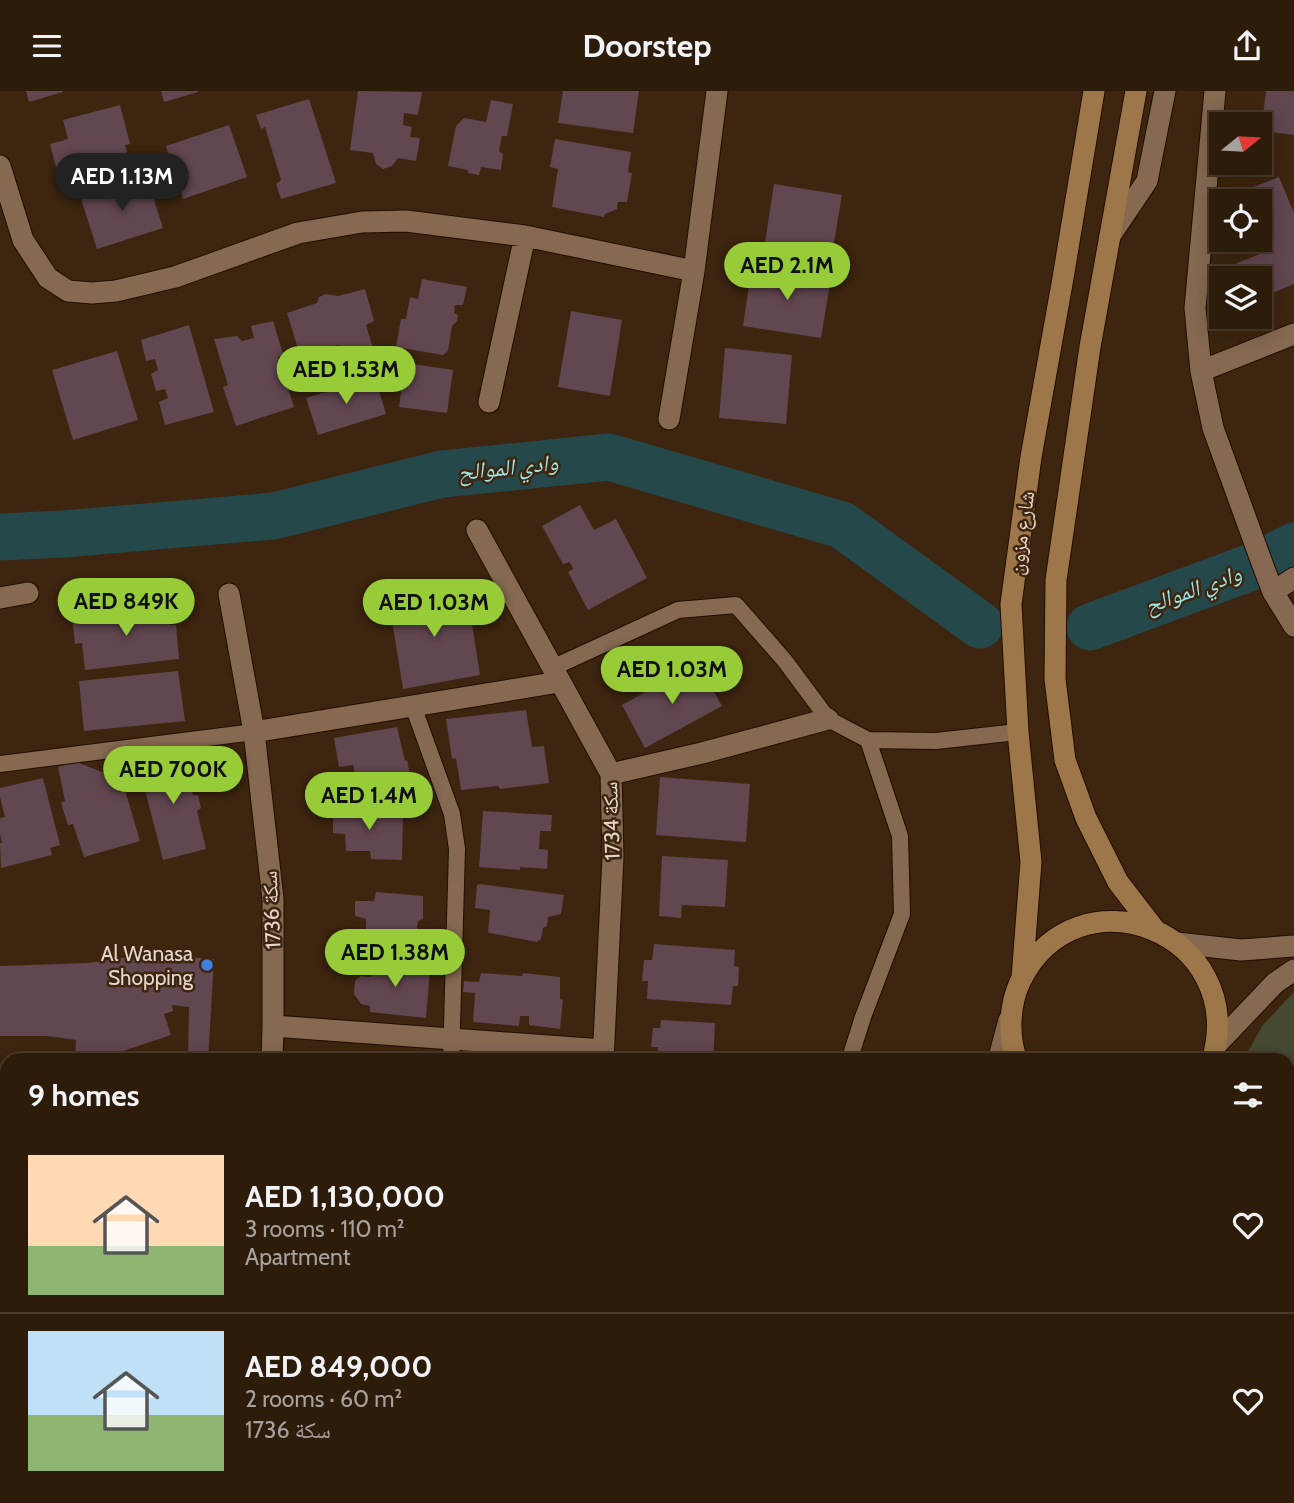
<!DOCTYPE html>
<meta charset="utf-8">
<style>
:root{--surface:#2e1c0b;--page:#362514;--text:#f1f3f6;--muted:#a7a19d;--line:#493a2c;--accent:#98cb38}
body{margin:0;font-family:Cabin,"Noto Naskh Arabic",sans-serif;background:var(--page);color:var(--text);height:100vh;display:flex;flex-direction:column;font-size:26px;white-space:nowrap}
*{box-sizing:border-box;margin:0}
p{font-size:23px;color:var(--muted)}
.icon{flex:none;width:38px;height:38px;fill:none;stroke:currentColor;stroke-width:2;stroke-linecap:round;stroke-linejoin:round}
.map{position:relative;flex:1;overflow:hidden}
.drawer{position:absolute;left:0px;top:962px;width:1295px;height:450px;display:flex;flex-direction:column;background:var(--surface);border-radius:21px 21px 0 0;box-shadow:0 4px 18px #0003,0 0 0 2px var(--line)}
.drawer>*{flex:none}
.needle{width:46px;rotate:72deg}
.fabs{position:absolute;left:1209px;top:21px;display:grid;gap:14px}
.fabs a{display:grid;place-items:center;width:63px;height:63px;border-radius:0px;background:var(--surface);box-shadow:0 4px 18px #0003,0 0 0 2px var(--line);font-size:35px}
.price{position:absolute;translate:-50% -60px;padding:0 16px;border-radius:24px;background:var(--accent);color:#111;font-size:23px;line-height:46px;filter:drop-shadow(0 2px 4px #0008)}
.price::after{content:'';position:absolute;left:50%;top:42px;width:21px;height:16px;margin-left:-10px;background:inherit;clip-path:polygon(0 0,100% 0,50% 100%)}
.price.active{background:#222;color:#fff}
ul{padding:0;list-style:none}
li{display:flex;align-items:center;gap:21px;height:175px;padding:0 28px}
li+li{border-top:2px solid var(--line)}
li span{display:grid;place-items:center;flex:none;width:196px;height:140px;border-radius:0px;color:#555}
li>.icon{margin-inline-start:auto}
span .icon{width:84px;height:84px;fill:#fffc;stroke-width:1}
li b{font-size:30px}
h2{display:flex;justify-content:space-between;align-items:center;height:84px;padding:0 28px;font-size:30px}
header{display:flex;justify-content:space-between;align-items:center;height:91px;padding:0 28px;background:var(--surface);font-size:32px;font-weight:700}
.map>svg:first-child{display:block}
</style>
<header><svg class="icon" aria-label="menu" viewBox="0 0 24 24"><path d="M4 6h16M4 12h16M4 18h16"/></svg>Doorstep<svg class="icon" aria-label="share" viewBox="0 0 24 24"><path d="M12 15V3M7 8l5-5 5 5M5 13v7h14v-7"/></svg></header>
<div class="map">
<svg width="1294" height="1412" viewBox="0 0 1294 1412">
<rect width="100%" height="100%" fill="#3d250f"/>
<path fill="#492c0f" d="M1288,1320L1294,1325V1412H895L896,1405H1288Z
M159,1405H331L398,1412H159Z"/>
<path fill="#454932" d="M1294,901V1148L1288,1139V970H1243L1262,935Z"/>
<g fill="none" stroke-linecap="round" stroke-linejoin="round">
<path stroke="#25484a" stroke-width="47" d="M0,446L63,443L274,425L442,383L609,366L842,434L980,534
M1090,536L1262,472L1294,455"/>
</g>
<path fill="#624650" d="M26,0H63V1L29,11Z
M161,0H198V1L164,11Z
M358,0L422,1L418,24L404,22L403,34L412,36L410,46L420,47L416,70L398,67L392,75L383,78L376,73L373,62L350,59Z
M563,0H639L633,42L558,32Z
M1266,0H1294V44L1261,40Z
M309,8L336,92L281,108L276,93L281,89L265,36L261,38L256,24Z
M491,9L513,13L507,45H502L499,60L503,63L501,79L481,76L479,84L468,82V79L448,75L456,35L464,27L486,31Z
M120,14L130,53L125,54L131,76L79,90L74,71L56,76L50,53L68,48L63,29Z
M229,34L247,86L183,108L166,55Z
M555,48L631,61L628,81L632,82L627,111H618L617,118L605,123L604,126L552,116L558,78L550,76Z
M1279,86L1294,122V193L1260,207V187H1243L1237,172L1260,163L1254,149H1260V110H1245L1241,101Z
M147,87L163,137L97,158L81,108Z
M774,93L842,104L831,169L764,158Z
M752,174L831,187L821,247L743,235Z
M422,188L467,196L463,214H455L454,222L458,224L457,230L452,235L448,260L443,264L396,256L401,228H406L410,206L418,208Z
M365,198L374,230L366,234L375,265L346,273L339,254L330,256L336,278L307,287L287,222L317,212L319,206L326,203L338,205Z
M571,220L622,229L610,305L558,296Z
M273,230L283,263L278,266L294,316L236,335L223,296L228,294L214,248L237,245L242,250L254,247L251,235Z
M189,234L214,321L165,334L159,311L168,307L165,298L156,300L151,283L158,279L155,268L146,270L141,249Z
M725,257L792,264L786,333L719,327Z
M117,260L138,329L73,349L52,279Z
M405,272L453,279L447,322L399,316Z
M375,286L386,323L318,344L306,307Z
M580,414L594,439L616,428L647,487L588,519L568,481L573,478L572,475L569,471L563,473L542,435Z
M444,501L447,506L460,503L468,507L480,584L403,598L389,510Z
M168,516L169,534H176L179,568L85,579L82,552L75,553L72,526Z
M698,572L722,615L645,657L622,614Z
M178,580L185,630L84,640L79,590Z
M526,619L532,656L544,655L549,692L500,698L498,695L461,699L456,667L452,668L446,628Z
M397,636L405,670L407,669L410,684L358,694L353,674L339,676L334,647Z
M182,661L193,704H198L201,717L197,720L206,758L163,769L138,672Z
M76,671L113,685L119,701L125,699L140,750L84,766L73,733L68,734L61,712L65,710L58,676Z
M660,686L750,693L746,751L656,744Z
M43,687L60,754L50,757L52,764L1,777L0,752H2L0,743V727L5,726L0,706V697Z
M351,711L353,717H369L371,726L403,727L402,769L371,768L370,760H346L345,743L333,742V712Z
M483,720L552,724L551,740H540L539,758L548,759L547,778L520,776V779L479,776Z
M662,765L728,769L725,816L682,814L681,827L659,825Z
M479,793L564,804L561,823L548,826L547,835L543,837L541,848L537,851L490,842L488,841L490,819L475,817L477,794Z
M376,801L423,805V828L418,830L416,844L393,842L392,846L376,845L375,839L366,838V828L355,825V810H374Z
M654,853L735,859L734,875L739,876L738,895H733L731,914L647,908L648,890H642L644,869H652Z
M148,863L152,869L167,870L172,865L214,868L208,970H188L189,916L172,914L173,920L164,923L171,944L117,962L120,970H75L76,949L46,945H0V875L88,872Z
M374,868L414,871L415,878L430,880L426,927L370,921V915L361,913L354,903L355,890L360,885L371,886Z
M481,882L522,885L523,882L560,886V908L563,909L560,938L529,934V925H520L519,935L473,931L475,902L463,901L464,890L479,891Z
M661,929L715,932L713,970L658,968V956H651L653,937H660Z
M366,965L398,968V970H366Z
M1294,1085V1102H1290L1288,1086Z
M0,1240L7,1241V1314L0,1313Z
M1288,1390L1294,1395V1412H1176L1182,1405H1288Z
M1136,1405H1164L1157,1412H1135Z"/>
<g fill="none" stroke-linecap="round" stroke-linejoin="round">
<g stroke="#230e00" stroke-width="18">
<path id="lane" d="M552,577L678,519L736,514L785,570L828,628L868,649L936,650L1018,641
M413,615L452,723L457,758L451,970
M0,673L254,641
M849,970L863,926L902,823L900,745L868,649
M1288,1320L1294,1325
M422,1412L423,1405
M797,1412V1405"/>
</g>
<g stroke="#230e00" stroke-width="23">
<path id="street" d="M1215,0L1195,217L1201,280L1213,337L1262,472L1273,501L1294,535
M0,75L23,149L48,187L68,200L92,202L116,200L175,186L298,142L362,131L406,130L525,145L694,180
M1110,145L1147,90L1165,0
M1201,280L1294,243
M489,311L525,145
M669,328L694,180L717,0
M477,439L611,683L613,766L603,970
M1273,501L1294,487
M229,503L254,641L273,808V935L272,970
M0,507L28,502
M254,641L559,591
M611,683L702,662L828,628
M273,935L603,959
M0,1377L7,1378
M331,1405L398,1412
M159,1412V1405
M249,1412L250,1405
M581,1412V1405"/>
</g>
<g stroke="#230e00" stroke-width="23">
<path id="secondary" d="M1177,852L1241,859L1294,855
M1216,954L1275,892L1294,879
M998,970L1009,929
M894,1412L895,1405"/>
</g>
<g stroke="#230e00" stroke-width="23">
<path id="primary" d="M1136,0L1090,256L1056,489L1055,588L1065,669L1086,727L1118,791L1155,839
M1022,887L1031,771L1018,641L1011,513L1031,366L1063,187L1094,0
M1017,970C1008,945 1009,915 1020,891C1076,774 1250,841 1212,970
M1288,1178L1294,1185
M1288,1239L1294,1245"/>
</g>
<use href="#lane" stroke="#856951" stroke-width="16"/>
<use href="#street" stroke="#856951" stroke-width="21"/>
<use href="#secondary" stroke="#856951" stroke-width="21"/>
<use href="#primary" stroke="#9d7749" stroke-width="21"/>
</g>
<circle fill="#3f7fe0" stroke="#3d250f" stroke-width="2.5" cx="207" cy="874" r="7"/>
<g text-anchor="middle" dominant-baseline="central" stroke-width="5" stroke-linejoin="round" paint-order="stroke">
<g font-size="21" fill="#e6d6c9" stroke="#3d250f">
<text transform="translate(1021 442) rotate(-82)">شارع مزون</text>
<text transform="translate(611 730) rotate(-92)">سكة 1734</text>
<text transform="translate(271 819) rotate(-93)">سكة 1736</text>
</g>
<g font-size="21" fill="#e6d6c9" stroke="#3d250f" text-anchor="end">
<text x="193" y="862">Al Wanasa<tspan x="193" dy="24">Shopping</tspan></text>
</g>
<g font-size="23" font-style="italic" fill="#9de4e7" stroke="#3d250f">
<text transform="translate(508 376) rotate(-6)">وادي الموالح</text>
<text transform="translate(1193 498) rotate(-20)">وادي الموالح</text>
</g>
</g>
</svg>
<div class="fabs">
<a><svg class="needle" viewBox="-14 -14 28 28"><path d="M0-13l5 13h-10z" fill="#e53935"/><path d="M0 13l5-13h-10z" fill="#a7a19d"/></svg></a>
<a><svg class="icon" aria-label="locate" viewBox="0 0 24 24"><circle cx="12" cy="12" r="6"/><path d="M12 2v4M12 18v4M2 12h4M18 12h4"/></svg></a>
<a><svg class="icon" aria-label="layers" viewBox="0 0 24 24"><path d="M12 4l9 5-9 5-9-5zM3 14l9 5 9-5"/></svg></a>
</div>
<b class="price active" style="left:122px;top:122px">AED 1.13M</b>
<b class="price" style="left:787px;top:211px">AED 2.1M</b>
<b class="price" style="left:346px;top:315px">AED 1.53M</b>
<b class="price" style="left:126px;top:547px">AED 849K</b>
<b class="price" style="left:434px;top:548px">AED 1.03M</b>
<b class="price" style="left:672px;top:615px">AED 1.03M</b>
<b class="price" style="left:173px;top:715px">AED 700K</b>
<b class="price" style="left:369px;top:741px">AED 1.4M</b>
<b class="price" style="left:395px;top:898px">AED 1.38M</b>
<section class="drawer">
<h2>9 homes<svg class="icon" aria-label="filters" viewBox="0 0 24 24"><path d="M4 7h16M4 17h16"/><circle cx="9" cy="7" r="2"/><circle cx="15" cy="17" r="2"/></svg></h2>
<ul>
<li><span style="background:linear-gradient(#ffd9b3 65%,#8fb573 0)"><svg class="icon" aria-label="home" viewBox="0 0 24 24"><path d="M3 11l9-7 9 7M6 9v11h12V9"/></svg></span><div><b>AED 1,130,000</b><p>3 rooms · 110 m²</p><p>Apartment</p></div><svg class="icon" aria-label="heart" viewBox="0 0 24 24"><path d="M12 20l-8-8c-3-5 5-10 8-4 3-6 11-1 8 4z"/></svg></li>
<li><span style="background:linear-gradient(#bfe0f5 60%,#8fb573 0)"><svg class="icon" aria-label="home" viewBox="0 0 24 24"><path d="M3 11l9-7 9 7M6 9v11h12V9"/></svg></span><div><b>AED 849,000</b><p>2 rooms · 60 m²</p><p>سكة 1736</p></div><svg class="icon" aria-label="heart" viewBox="0 0 24 24"><path d="M12 20l-8-8c-3-5 5-10 8-4 3-6 11-1 8 4z"/></svg></li>
</ul>
</section>
</div>
